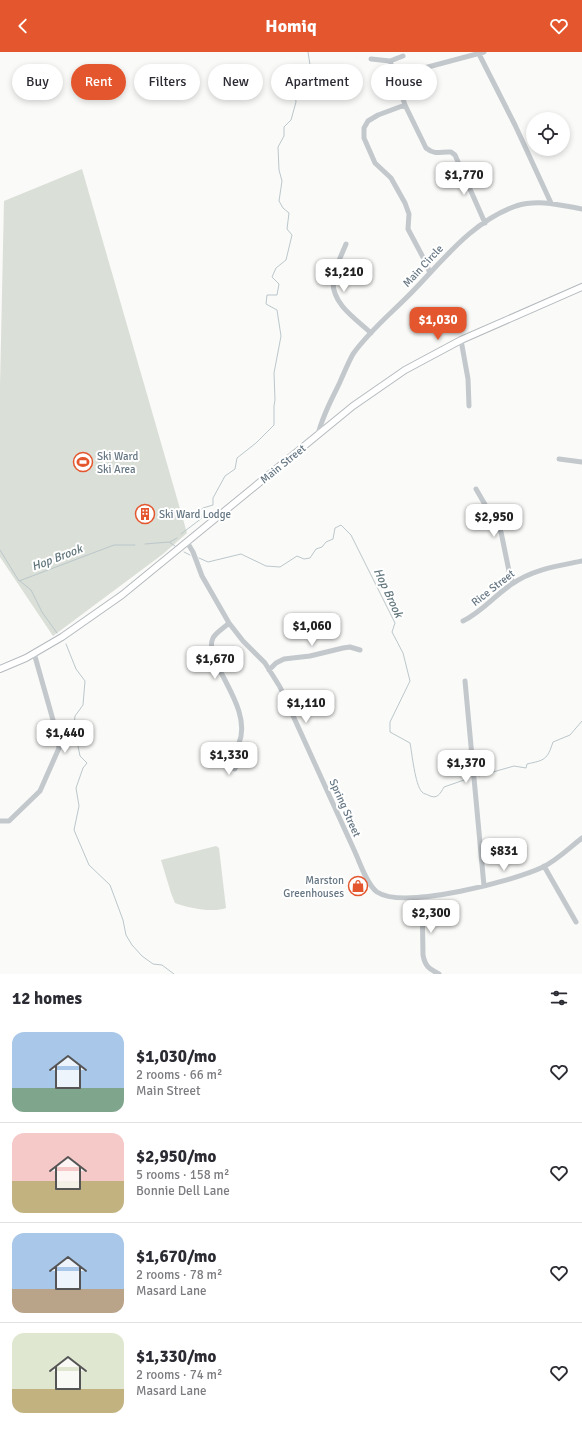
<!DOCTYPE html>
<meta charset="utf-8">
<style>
:root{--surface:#fff;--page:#f7f7f7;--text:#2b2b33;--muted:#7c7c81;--line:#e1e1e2;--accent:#e4572e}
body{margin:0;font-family:Signika,sans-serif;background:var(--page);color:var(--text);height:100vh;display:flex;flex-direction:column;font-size:15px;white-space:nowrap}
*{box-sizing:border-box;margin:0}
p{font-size:13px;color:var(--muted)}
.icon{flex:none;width:22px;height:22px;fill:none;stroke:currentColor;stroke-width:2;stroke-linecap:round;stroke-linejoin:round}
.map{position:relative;height:922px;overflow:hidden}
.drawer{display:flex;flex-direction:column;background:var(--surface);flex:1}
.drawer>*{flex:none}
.hud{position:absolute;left:12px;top:12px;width:558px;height:36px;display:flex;gap:8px}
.controls{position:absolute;left:526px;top:60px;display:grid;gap:8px}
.controls a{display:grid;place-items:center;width:44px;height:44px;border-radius:50%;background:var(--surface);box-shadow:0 2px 6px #0003;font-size:20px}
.price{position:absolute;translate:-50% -34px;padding:0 9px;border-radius:8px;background:#fff;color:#222;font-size:13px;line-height:26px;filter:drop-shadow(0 1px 2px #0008)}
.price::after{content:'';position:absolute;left:50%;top:24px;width:12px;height:9px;margin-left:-6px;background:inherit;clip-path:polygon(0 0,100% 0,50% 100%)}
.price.on{background:var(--accent);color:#fff}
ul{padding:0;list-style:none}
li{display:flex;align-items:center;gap:12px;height:100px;padding:0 12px}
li+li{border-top:1px solid var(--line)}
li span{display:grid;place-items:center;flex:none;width:112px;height:80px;border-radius:12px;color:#555}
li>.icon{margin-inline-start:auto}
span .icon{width:48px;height:48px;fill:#fffc;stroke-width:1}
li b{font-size:17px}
h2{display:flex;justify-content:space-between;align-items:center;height:48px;padding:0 12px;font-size:17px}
.tag{padding:0 14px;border-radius:18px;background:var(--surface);box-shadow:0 2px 6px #0003;font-size:14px;line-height:36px}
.tag.on{background:var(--accent);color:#fff}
header{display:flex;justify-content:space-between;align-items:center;height:52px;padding:0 12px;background:var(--accent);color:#fff;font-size:18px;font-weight:800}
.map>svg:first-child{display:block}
</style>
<header><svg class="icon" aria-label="back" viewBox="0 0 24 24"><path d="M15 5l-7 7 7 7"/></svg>Homiq<svg class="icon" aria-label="heart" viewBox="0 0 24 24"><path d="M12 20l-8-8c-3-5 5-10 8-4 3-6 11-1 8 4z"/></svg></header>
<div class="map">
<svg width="582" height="922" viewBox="0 0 582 922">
<rect width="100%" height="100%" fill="#fafaf8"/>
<path fill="#dadfd7" d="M82,117L187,481L163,502L53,584L0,505V334L4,149Z
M216,794L219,796L226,856C214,861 187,856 175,851L171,841L161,808Z"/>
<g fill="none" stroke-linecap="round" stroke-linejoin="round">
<path stroke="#bbc7cb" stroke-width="1" d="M181,482L202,466L199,459L203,456L213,453V446L225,424L235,417L237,406L256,391L274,373V354L275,348L274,321L281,284L277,258L266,252L267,243H277L279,232L272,225L276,216L286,208L292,183L287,177L289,161L283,156L279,149L282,129L279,118L278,95L284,84V75L291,68L296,50L294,30L306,24L311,19L308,0
M170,490L177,486
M145,492L169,490L175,494
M0,498L19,529L114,493H135
M184,500L190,503
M199,506L208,510L241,502L266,514L280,515L297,504L304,507L310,506L316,497L322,495L326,490L333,487L335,476L341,473L351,483L395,571L392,580L403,601L410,629L390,670V680L410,691C412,701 415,733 422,740C424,742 426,742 428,743C437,748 440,742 444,735L467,727
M20,529L31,538L42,560L57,581
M66,592L76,617L85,629L83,653L75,664L74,674L80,704L87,711L83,716L76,736L79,754L74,778L89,813L110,833L123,868L126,883L132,893L142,904L153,912L162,913L174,922
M479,724L514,714L526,716L527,712C545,708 547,708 553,690L570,683L582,669"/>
<g stroke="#b5babe" stroke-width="8">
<path id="major" d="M0,617L26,606L62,585L122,543L353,354L405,318L461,288L582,235"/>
</g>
<path stroke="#c3c8cc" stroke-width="5" d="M478,0L515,73L551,151
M371,7L390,9L405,53L426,96C436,104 441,99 451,100L455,103L485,171
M390,9L403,4
M413,19L484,0
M405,53L378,63L368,69L364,76V86L375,111L391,126L405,151L409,162L408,177L425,209L430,221
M346,192C342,202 333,220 333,230C333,253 356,267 371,281
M461,288L468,327L469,354
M318,383C322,364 332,347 340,330C344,321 348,311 353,302C370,278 394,259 414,238C444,207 473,169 516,154C538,147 560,153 582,157
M559,407L582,410
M476,437L501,480L510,524L513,531
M187,490L193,500L202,524L229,571L243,589L265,611L280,635L355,800C360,811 367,833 377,840C404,858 514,829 543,815C557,808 569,796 582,786
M463,569C482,560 495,543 512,532C533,517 558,514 582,509
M229,571C224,576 216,580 213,586C202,608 254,654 239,691C237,698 230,702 226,708V713L235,717C238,711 236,706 234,700
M269,618L276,611L284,607L310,604L343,596L350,595L360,598
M465,629L484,834
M0,769H9L40,739L59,696L55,675L34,601
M544,814L576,870
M422,845L423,903C425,914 429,917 439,922"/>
<use href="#major" stroke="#fff" stroke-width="6"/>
</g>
<defs>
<g id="stadium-ring" transform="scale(1)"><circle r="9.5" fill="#fff" stroke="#e4572e" stroke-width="1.5"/><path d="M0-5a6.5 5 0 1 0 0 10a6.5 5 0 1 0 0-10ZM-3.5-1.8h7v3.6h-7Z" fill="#e4572e"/></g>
<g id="building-ring" transform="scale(1)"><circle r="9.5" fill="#fff" stroke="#e4572e" stroke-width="1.5"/><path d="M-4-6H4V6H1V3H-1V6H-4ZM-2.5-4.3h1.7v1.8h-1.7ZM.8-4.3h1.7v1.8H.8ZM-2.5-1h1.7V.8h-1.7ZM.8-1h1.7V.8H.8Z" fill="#e4572e"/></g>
<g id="shop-ring" transform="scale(1)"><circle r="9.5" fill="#fff" stroke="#e4572e" stroke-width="1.5"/><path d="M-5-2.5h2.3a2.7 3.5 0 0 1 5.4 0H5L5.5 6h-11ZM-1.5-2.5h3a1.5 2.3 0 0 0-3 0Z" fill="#e4572e"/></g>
</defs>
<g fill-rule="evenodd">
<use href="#stadium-ring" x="83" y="410"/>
<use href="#building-ring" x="145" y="462"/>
<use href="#shop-ring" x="358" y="834"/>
</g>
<g text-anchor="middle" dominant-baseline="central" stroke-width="4" stroke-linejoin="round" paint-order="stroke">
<g font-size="11" fill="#657683" stroke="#fff">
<text transform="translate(423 214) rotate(-47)">Main Circle</text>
<text transform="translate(283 412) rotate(-39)">Main Street</text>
<text transform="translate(493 536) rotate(-38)">Rice Street</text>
<text transform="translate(345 756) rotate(66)">Spring Street</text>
</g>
<g font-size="11" fill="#657683" stroke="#fff" text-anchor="start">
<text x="97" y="404">Ski Ward<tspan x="97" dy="13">Ski Area</tspan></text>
<text x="159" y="462">Ski Ward Lodge</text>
<text x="344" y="828" text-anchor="end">Marston<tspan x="344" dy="13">Greenhouses</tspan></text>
</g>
<g font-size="12" font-style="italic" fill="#60757c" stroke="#fff">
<text transform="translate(57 506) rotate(-21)">Hop Brook</text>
<text transform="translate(388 541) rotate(65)">Hop Brook</text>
</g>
</g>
</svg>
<div class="controls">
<a><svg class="icon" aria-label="locate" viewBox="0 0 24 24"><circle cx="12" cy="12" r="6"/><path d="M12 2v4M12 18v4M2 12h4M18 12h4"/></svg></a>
</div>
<b class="price" style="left:464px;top:144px">$1,770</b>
<b class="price" style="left:344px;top:241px">$1,210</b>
<b class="price on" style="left:438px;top:289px">$1,030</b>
<b class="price" style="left:494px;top:486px">$2,950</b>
<b class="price" style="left:312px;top:595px">$1,060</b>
<b class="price" style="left:215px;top:628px">$1,670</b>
<b class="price" style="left:306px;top:672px">$1,110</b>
<b class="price" style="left:65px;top:702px">$1,440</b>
<b class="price" style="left:229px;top:724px">$1,330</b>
<b class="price" style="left:466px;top:732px">$1,370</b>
<b class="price" style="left:504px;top:820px">$831</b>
<b class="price" style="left:431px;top:882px">$2,300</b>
<div class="hud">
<a class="tag">Buy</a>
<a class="tag on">Rent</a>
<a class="tag">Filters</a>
<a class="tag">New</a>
<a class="tag">Apartment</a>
<a class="tag">House</a>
</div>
</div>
<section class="drawer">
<h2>12 homes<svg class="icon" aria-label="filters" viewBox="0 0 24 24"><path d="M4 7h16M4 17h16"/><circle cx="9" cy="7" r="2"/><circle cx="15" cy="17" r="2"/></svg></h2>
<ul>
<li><span style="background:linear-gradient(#a9c7e8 70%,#7fa58c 0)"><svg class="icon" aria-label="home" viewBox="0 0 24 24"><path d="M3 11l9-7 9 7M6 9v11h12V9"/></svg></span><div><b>$1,030/mo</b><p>2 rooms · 66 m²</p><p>Main Street</p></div><svg class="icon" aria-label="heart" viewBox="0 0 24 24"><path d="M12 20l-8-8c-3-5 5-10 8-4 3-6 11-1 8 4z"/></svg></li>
<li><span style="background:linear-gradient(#f6c9c9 60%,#c2b280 0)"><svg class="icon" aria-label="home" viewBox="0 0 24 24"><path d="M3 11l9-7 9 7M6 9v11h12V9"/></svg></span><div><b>$2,950/mo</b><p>5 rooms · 158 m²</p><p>Bonnie Dell Lane</p></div><svg class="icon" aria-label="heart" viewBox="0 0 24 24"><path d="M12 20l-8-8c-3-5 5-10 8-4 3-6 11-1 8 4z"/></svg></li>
<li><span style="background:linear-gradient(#a9c7e8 70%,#b9a48a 0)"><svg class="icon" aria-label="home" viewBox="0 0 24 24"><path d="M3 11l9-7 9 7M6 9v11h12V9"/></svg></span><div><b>$1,670/mo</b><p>2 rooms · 78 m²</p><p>Masard Lane</p></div><svg class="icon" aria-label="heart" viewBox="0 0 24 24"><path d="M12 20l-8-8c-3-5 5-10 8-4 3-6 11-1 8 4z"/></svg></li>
<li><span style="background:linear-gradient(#dfe7d0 70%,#c2b280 0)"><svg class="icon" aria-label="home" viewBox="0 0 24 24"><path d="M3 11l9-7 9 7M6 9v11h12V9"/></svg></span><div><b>$1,330/mo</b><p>2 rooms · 74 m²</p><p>Masard Lane</p></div><svg class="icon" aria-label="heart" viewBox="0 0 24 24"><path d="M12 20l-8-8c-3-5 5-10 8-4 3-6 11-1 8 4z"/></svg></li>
</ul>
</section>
